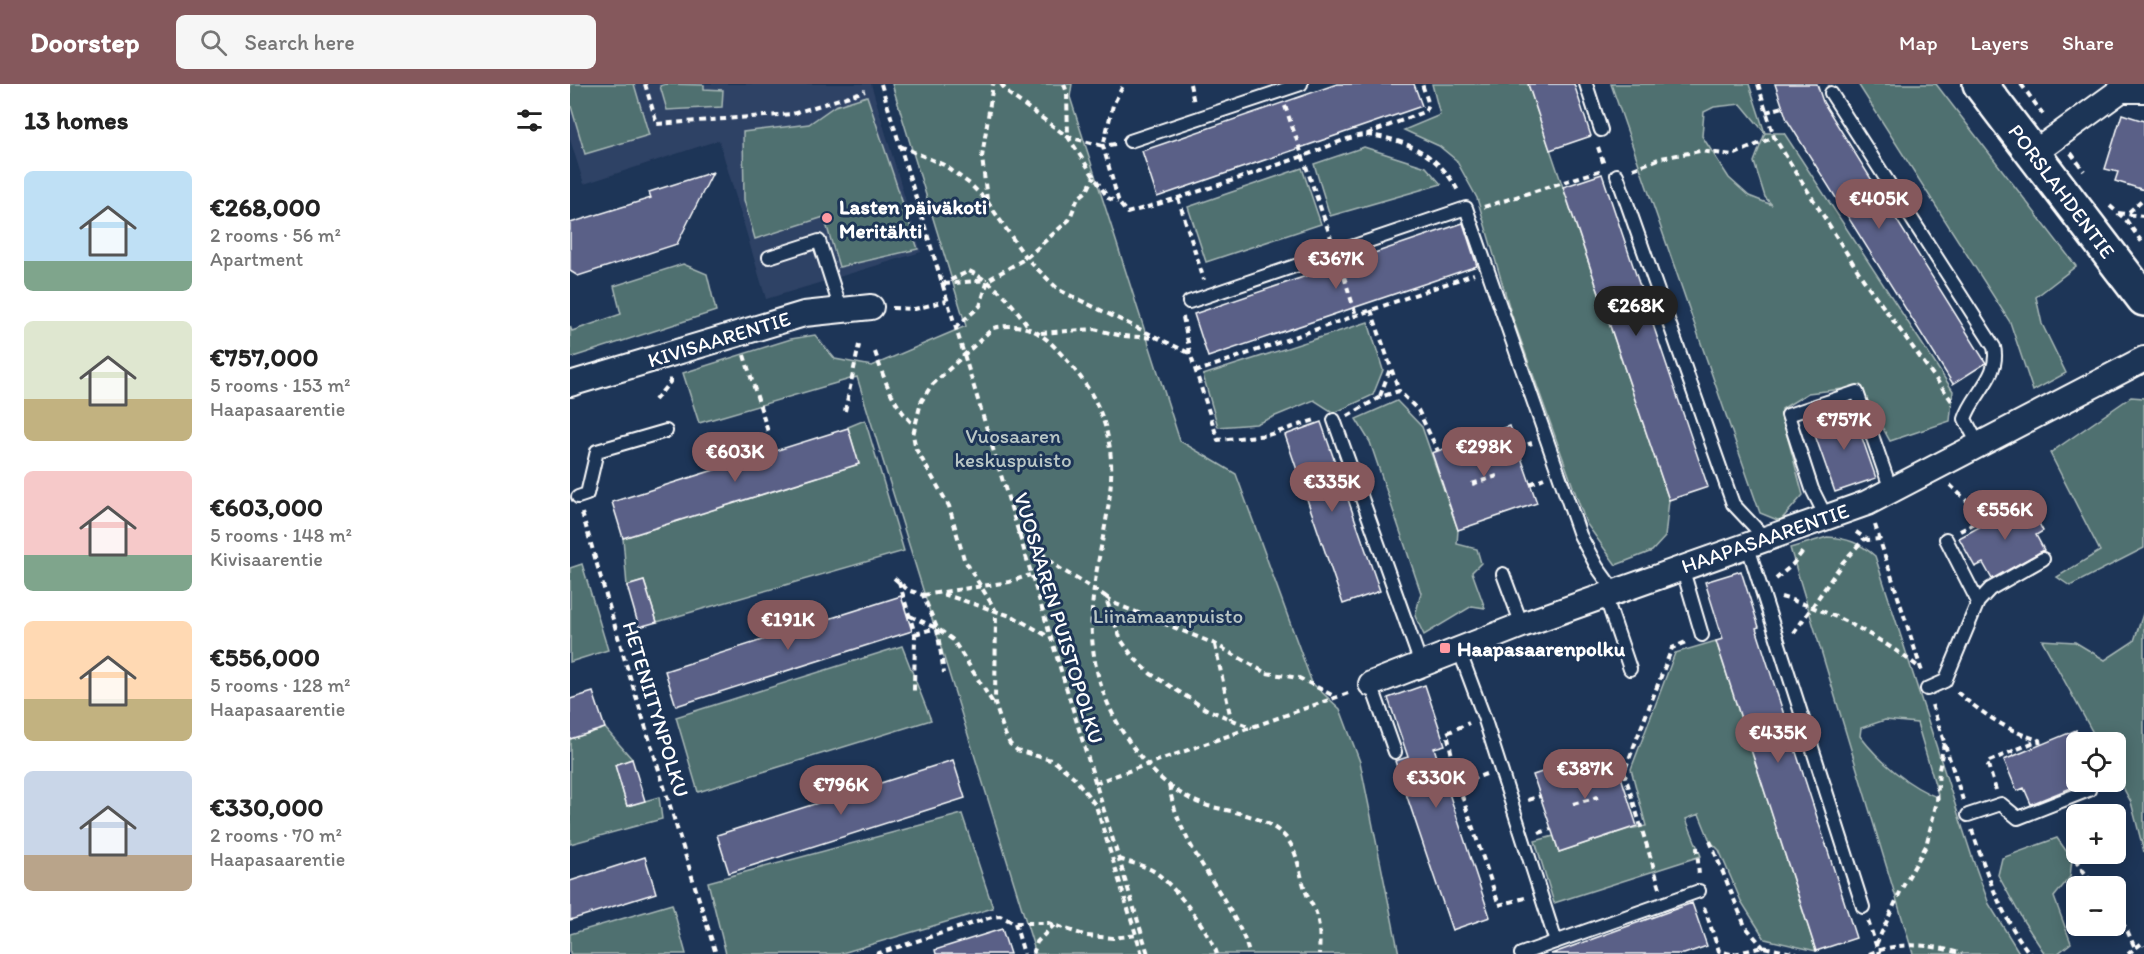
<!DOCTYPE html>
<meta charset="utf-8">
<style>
:root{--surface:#fff;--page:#f6f6f6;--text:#222;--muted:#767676;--accent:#85585c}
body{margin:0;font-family:Itim,sans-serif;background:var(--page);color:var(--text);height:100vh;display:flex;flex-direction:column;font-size:22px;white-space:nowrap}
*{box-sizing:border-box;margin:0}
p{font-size:20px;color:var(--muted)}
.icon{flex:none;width:33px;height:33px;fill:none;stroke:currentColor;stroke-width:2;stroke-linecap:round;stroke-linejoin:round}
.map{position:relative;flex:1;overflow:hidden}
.drawer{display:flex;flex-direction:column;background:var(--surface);width:570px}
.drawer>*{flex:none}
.tools{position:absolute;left:1496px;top:648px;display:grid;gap:12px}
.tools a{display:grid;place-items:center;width:60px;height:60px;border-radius:9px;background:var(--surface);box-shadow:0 3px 15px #0003;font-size:30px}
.price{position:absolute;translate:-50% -51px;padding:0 14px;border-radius:21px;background:var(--accent);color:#fff;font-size:20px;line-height:39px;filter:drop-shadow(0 2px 3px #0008)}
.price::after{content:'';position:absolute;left:50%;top:36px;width:18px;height:14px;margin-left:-9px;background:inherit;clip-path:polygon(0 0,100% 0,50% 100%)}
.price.active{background:#222;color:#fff}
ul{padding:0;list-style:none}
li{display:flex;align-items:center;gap:18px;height:150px;padding:0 24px}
li span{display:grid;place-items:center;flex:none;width:168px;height:120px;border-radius:9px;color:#555}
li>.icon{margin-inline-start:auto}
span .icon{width:72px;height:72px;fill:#fffc;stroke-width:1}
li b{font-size:26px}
h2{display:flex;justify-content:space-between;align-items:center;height:72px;padding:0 24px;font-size:26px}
header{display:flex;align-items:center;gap:36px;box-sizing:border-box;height:84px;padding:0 30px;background:var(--accent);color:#fff}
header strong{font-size:28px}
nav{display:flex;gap:33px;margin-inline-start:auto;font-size:21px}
.search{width:420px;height:54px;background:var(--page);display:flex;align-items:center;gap:15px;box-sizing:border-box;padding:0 21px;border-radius:9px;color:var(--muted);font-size:22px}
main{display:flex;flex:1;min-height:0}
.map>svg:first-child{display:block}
</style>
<header>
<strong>Doorstep</strong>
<div class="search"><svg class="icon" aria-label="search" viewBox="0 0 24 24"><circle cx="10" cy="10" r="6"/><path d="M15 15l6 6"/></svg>Search here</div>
<nav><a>Map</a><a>Layers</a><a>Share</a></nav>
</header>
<main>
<section class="drawer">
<h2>13 homes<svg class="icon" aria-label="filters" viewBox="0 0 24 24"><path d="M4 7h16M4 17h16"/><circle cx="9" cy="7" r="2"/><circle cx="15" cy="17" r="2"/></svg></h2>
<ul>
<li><span style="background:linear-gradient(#bfe0f5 75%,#7fa58c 0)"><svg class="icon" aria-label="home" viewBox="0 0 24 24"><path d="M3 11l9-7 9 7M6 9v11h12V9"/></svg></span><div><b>€268,000</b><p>2 rooms · 56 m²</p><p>Apartment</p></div></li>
<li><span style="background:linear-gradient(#dfe7d0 65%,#c2b280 0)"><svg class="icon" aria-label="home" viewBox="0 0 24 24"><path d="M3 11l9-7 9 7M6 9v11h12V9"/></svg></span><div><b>€757,000</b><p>5 rooms · 153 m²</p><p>Haapasaarentie</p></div></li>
<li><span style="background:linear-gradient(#f6c9c9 70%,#7fa58c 0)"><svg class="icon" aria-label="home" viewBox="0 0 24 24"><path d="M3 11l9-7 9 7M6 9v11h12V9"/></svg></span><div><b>€603,000</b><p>5 rooms · 148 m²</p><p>Kivisaarentie</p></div></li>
<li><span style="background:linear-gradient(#ffd9b3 65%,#c2b280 0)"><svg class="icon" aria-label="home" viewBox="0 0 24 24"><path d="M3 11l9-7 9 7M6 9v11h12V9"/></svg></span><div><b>€556,000</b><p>5 rooms · 128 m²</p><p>Haapasaarentie</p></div></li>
<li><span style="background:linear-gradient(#c9d6e8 70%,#b9a48a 0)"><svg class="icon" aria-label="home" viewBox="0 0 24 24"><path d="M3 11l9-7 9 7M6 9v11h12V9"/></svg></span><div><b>€330,000</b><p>2 rooms · 70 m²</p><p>Haapasaarentie</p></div></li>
</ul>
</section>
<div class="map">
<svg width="1574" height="870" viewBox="0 0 1574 870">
<rect width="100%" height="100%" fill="#1d3557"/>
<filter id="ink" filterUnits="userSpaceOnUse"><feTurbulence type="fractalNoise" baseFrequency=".0167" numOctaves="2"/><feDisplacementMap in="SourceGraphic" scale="12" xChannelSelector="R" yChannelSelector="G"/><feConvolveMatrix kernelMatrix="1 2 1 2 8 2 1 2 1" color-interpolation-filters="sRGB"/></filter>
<g filter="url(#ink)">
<path fill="#2f4265" d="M0,0H301L351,168L196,215L149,56L14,100L0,55Z"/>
<path fill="#50706f" stroke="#a8b8b7" stroke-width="1.5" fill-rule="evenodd" d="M0,0H64L79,51L15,70L0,19Z
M96,0L134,1V5L153,6L152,23L97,26L90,2Z
M322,0H502L500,13L610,357L666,390L742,599L770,625L790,678L829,870H466L287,293L129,339L113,289L221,255L245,251L265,275L302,282L396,242Z
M862,0H958L1099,416L1095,453L1082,467L1046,481L1016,439L941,229L907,114L886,76L869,62L834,46L870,31Z
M1041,0H1179L1195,49H1214L1383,307L1380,337L1320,357L1290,303L1238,309L1212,325L1214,340L1233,411L1210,437L1190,429ZM1171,20L1195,49L1184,78L1195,113L1202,121L1179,112L1159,94L1132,52L1134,28L1144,23Z
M1288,0H1366L1506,182L1466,213L1472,240L1496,289L1463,307L1440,238Z
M297,12L348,165L269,183L254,133L185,155L174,116L173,48L239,40L265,22Z
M794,63L856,83L871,100L760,132L744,80Z
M732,84L751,140L636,178L618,123Z
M113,180L137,190L146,227L0,274V242L2,247L51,230L44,202Z
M798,238L813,286L803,311L764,329L744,316L686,340L648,343L633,291Z
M1561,313L1574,314V464L1500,502L1487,493L1530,467L1480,369Z
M827,317L852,343L888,446L887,460L907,465L911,479L902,488L915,524L902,522L854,551L845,532L851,509L800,358L786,335Z
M295,336L334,467L87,538L74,497L57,502L53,454L289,380L278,343Z
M1257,453C1277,454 1290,459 1305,472L1403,776L1419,820L1450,870H1343L1220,464ZM1315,636L1347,639L1369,714C1338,702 1310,678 1290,652L1291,644Z
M12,480L38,566L0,578V484Z
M1574,527V768L1561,718L1545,689V658H1528L1472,556L1505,558L1535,576L1564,557Z
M1146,557L1246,867L1195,855L1171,817L1149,766L1140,757L1129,730L1116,735L1131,772L984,819L965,757L984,752L989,768L1059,745L1076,742L1061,685L1105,569Z
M332,562L361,636L128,708L106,633Z
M35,644L62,675L45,681L57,722L89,713L92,735L0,760V655Z
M392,730L423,824L269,870H156L138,798Z
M1487,754L1502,775L1500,793L1484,813L1501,859L1487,870H1475L1454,838L1428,791L1432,774Z
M102,820L116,870H0V850Z"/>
<path fill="#5a6187" stroke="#fff" stroke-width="1.5" d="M767,0H844L852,22L587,113L572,67Z
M958,0H1004L1021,52L980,66Z
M1205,0H1247L1253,18L1416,279L1383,300L1217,36Z
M1552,30L1574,37V106L1545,97L1548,88L1535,85Z
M143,88L107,160L8,192L0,187V139L81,114L79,108Z
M1032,90L1138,403L1099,416L993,103Z
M893,139L907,182L638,273L624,230Z
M1282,325L1306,394L1265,408L1241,340Z
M751,338L810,507L773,520L715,351Z
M940,342L967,419L888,446L862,369Z
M278,344L289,380L53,454L42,418Z
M1457,417L1473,447L1466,451L1474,466L1422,495L1413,479L1405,483L1389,454Z
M1171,487L1189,543L1186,544L1286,854L1246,867L1146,557L1153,555L1135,498Z
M74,497L87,538L69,543L57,502Z
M331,512L342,547L106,622L95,587Z
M855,601L875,661L864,664L920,833L882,846L825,677L838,673L818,614Z
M23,608L35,644L0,655V615Z
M1506,646V702L1461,720L1454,704L1447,707L1434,676Z
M1042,665L1067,742L989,768L963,691Z
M62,675L75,717L57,722L45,681Z
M383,676L395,714L159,789L147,751Z
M75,773L86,809L0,836V797Z
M1122,819L1137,862L1114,870H981Z
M432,845L440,870H366L365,866Z"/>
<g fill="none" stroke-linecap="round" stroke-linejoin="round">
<g stroke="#fff" stroke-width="16">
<path id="lane" d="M1016,0L1031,46
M1261,9L1424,263C1431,291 1402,311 1395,335L1409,362
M560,57L731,0
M1047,91L1163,420L1194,453
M199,173L249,157L271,226
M619,218L896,124L1010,451L1027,483L1045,508
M764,336L851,580
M8,413L17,410L27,367L96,347
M1256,433L1242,405L1218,331L1287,308L1322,409
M1376,455L1408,518
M1177,460L1293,823
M1112,483L1132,551
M933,490L952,541
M1035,511L1060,585
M889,566L914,633L986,858
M801,600L825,668
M1357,605L1375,597L1408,518L1420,505L1473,475
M1398,731L1431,720L1448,734L1519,706
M951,870L1129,807"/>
</g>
<g stroke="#fff" stroke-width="28">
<path id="street" d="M1464,69L1551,6H1574
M0,300L234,230L301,223
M801,600L952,541L1297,419L1574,275"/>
</g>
<g stroke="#fff" stroke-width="38">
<path id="secondary" d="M1410,0L1574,215"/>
</g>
<path stroke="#fff" stroke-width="4" stroke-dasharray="6 4.5" stroke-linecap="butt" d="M75,0L87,40L222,30L295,7
M311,0L578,870
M431,0L439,10L498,53L533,62L543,21L554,0
M494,0L497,9L498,53L538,114L548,118
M620,0L624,19
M1188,0L1204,53L1293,195L1384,320
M1451,0L1475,33
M715,22L761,154
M1196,28L1213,23
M797,50L856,27L858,18L852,0
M545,60L533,62L549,119L557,129C617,112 677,92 736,71C751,66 783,50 797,51C837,55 871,72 889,109
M330,62L374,81L400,100L417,117L456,174L489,206L619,269
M1028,63L1034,81
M1501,69L1514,87
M1063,85L1091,74L1130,67L1163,71L1204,53
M608,114L634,196
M417,116L412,73L423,0
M1540,122L1556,136L1574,161
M914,123L1032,86
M1559,128L1574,114
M1548,129L1574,132
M771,183L786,231
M374,200L417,196
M371,201L399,187C426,200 443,219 459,244
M322,224L345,225L376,217
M801,226L829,307
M613,233L620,269L648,356L698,351L748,335
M385,244L410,222L418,196L456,174L499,136L508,114L517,107L524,93
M471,249L524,245L552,252L586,254
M305,268C314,295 323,321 344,341
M174,271L199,351
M625,288L904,190
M810,312L820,285
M85,316L100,298V292
M275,327L289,261
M778,332L810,313L829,307L848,326L868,367
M948,364L962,359
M902,400L927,392
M960,400L974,394
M1380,401L1415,434
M12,429L56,580L146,870
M1305,441L1353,591
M1390,447L1420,431L1423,436
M447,448L489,484L535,512L551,556L564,574L581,590L636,625L682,644
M1286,448L1298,456L1309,455
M324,494L338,506L353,511L367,544L383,556L423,619
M1206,495L1222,481L1234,466
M329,498L345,550L344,607
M373,510L444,533L479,553
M353,511L439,498L460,491
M536,513L546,520L645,560L696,589L729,594L766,613
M1211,513C1262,527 1308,552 1350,584
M340,532L366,544
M367,545L374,589
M1224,549L1273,478L1295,454
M345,550L366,544
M645,561L661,635
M1387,608C1410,628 1439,648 1469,656
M1362,621L1393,716
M916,690L888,700L929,821L955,814
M525,699L781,608
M888,700L877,649L899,639
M599,701C606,746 633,781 656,819C665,836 675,851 679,870
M1426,706L1417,678L1469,656L1470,662
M958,716L971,712
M1003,720L1028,713
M1402,746C1417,791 1431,832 1460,870
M969,749L981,745
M1140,757L1175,842L1193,863L1196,870
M1127,763L1129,792
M1518,770L1507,779L1525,802
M549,775C560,779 575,781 585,788C603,800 641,849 647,870
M1090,804L1054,688L1102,564L1118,557
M1134,823L1149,867L1161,870
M1545,830L1556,844L1565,864
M1298,837L1309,870
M445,839L454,870
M1306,861L1331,806L1356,762L1367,717L1369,686L1374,659
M306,870L422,833L430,832L445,839H478L517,852L543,854L568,851
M463,870L467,858L484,841
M572,870L526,722L504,693L484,677L447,666L440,660L435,650L425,620L426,527L394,475L379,422L346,365L343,351L351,318L361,302L423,244C456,237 472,248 493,272C595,382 499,468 527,587C539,640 584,706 638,722C663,728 690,731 710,748C728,762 728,785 735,805C737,813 743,821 746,829C750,842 750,857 749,870
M1164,870L1193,863L1227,870
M1299,870C1330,857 1361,860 1392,870
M1558,870L1572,859L1574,862"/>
<use href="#lane" stroke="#1d3557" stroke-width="12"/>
<use href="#street" stroke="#1d3557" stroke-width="24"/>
<use href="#secondary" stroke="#1d3557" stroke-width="33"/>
</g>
</g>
<g fill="#ff9aa2" stroke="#1d3557" stroke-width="2">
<circle cx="257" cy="134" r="6"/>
<rect x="869" y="558" width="12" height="12" rx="3"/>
</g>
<g text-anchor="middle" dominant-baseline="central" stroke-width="6" stroke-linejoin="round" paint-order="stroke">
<g font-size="21" fill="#fff" stroke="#1d3557">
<text transform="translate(1492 107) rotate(53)">PORSLAHDENTIE</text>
<text transform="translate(149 255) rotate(-17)">KIVISAARENTIE</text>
<text transform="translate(1195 454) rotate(-19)">HAAPASAARENTIE</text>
<text transform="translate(489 534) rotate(73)">VUOSAAREN PUISTOPOLKU</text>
<text transform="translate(86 625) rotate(73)">HETENIITYNPOLKU</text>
</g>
<g font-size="21" font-weight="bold" fill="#fff" stroke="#1d3557" text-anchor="start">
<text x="269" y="122">Lasten päiväkoti<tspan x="269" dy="24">Meritähti</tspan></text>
<text x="887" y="564">Haapasaarenpolku</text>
</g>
<g font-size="21" fill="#b9c6c5" stroke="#1d3557">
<text x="443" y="351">Vuosaaren<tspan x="443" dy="24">keskuspuisto</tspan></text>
<text x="598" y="531">Liinamaanpuisto</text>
</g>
</g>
</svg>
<div class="tools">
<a><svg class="icon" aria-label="locate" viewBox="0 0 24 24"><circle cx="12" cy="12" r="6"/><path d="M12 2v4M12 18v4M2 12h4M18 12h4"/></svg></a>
<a>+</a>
<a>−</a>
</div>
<b class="price" style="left:1309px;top:146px">€405K</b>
<b class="price" style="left:766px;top:206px">€367K</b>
<b class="price active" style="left:1066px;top:253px">€268K</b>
<b class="price" style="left:1274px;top:367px">€757K</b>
<b class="price" style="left:914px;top:394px">€298K</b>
<b class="price" style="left:165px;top:399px">€603K</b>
<b class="price" style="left:762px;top:429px">€335K</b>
<b class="price" style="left:1435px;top:457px">€556K</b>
<b class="price" style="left:218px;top:567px">€191K</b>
<b class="price" style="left:1208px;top:680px">€435K</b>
<b class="price" style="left:1015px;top:716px">€387K</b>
<b class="price" style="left:866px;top:725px">€330K</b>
<b class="price" style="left:271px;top:732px">€796K</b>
</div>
</main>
